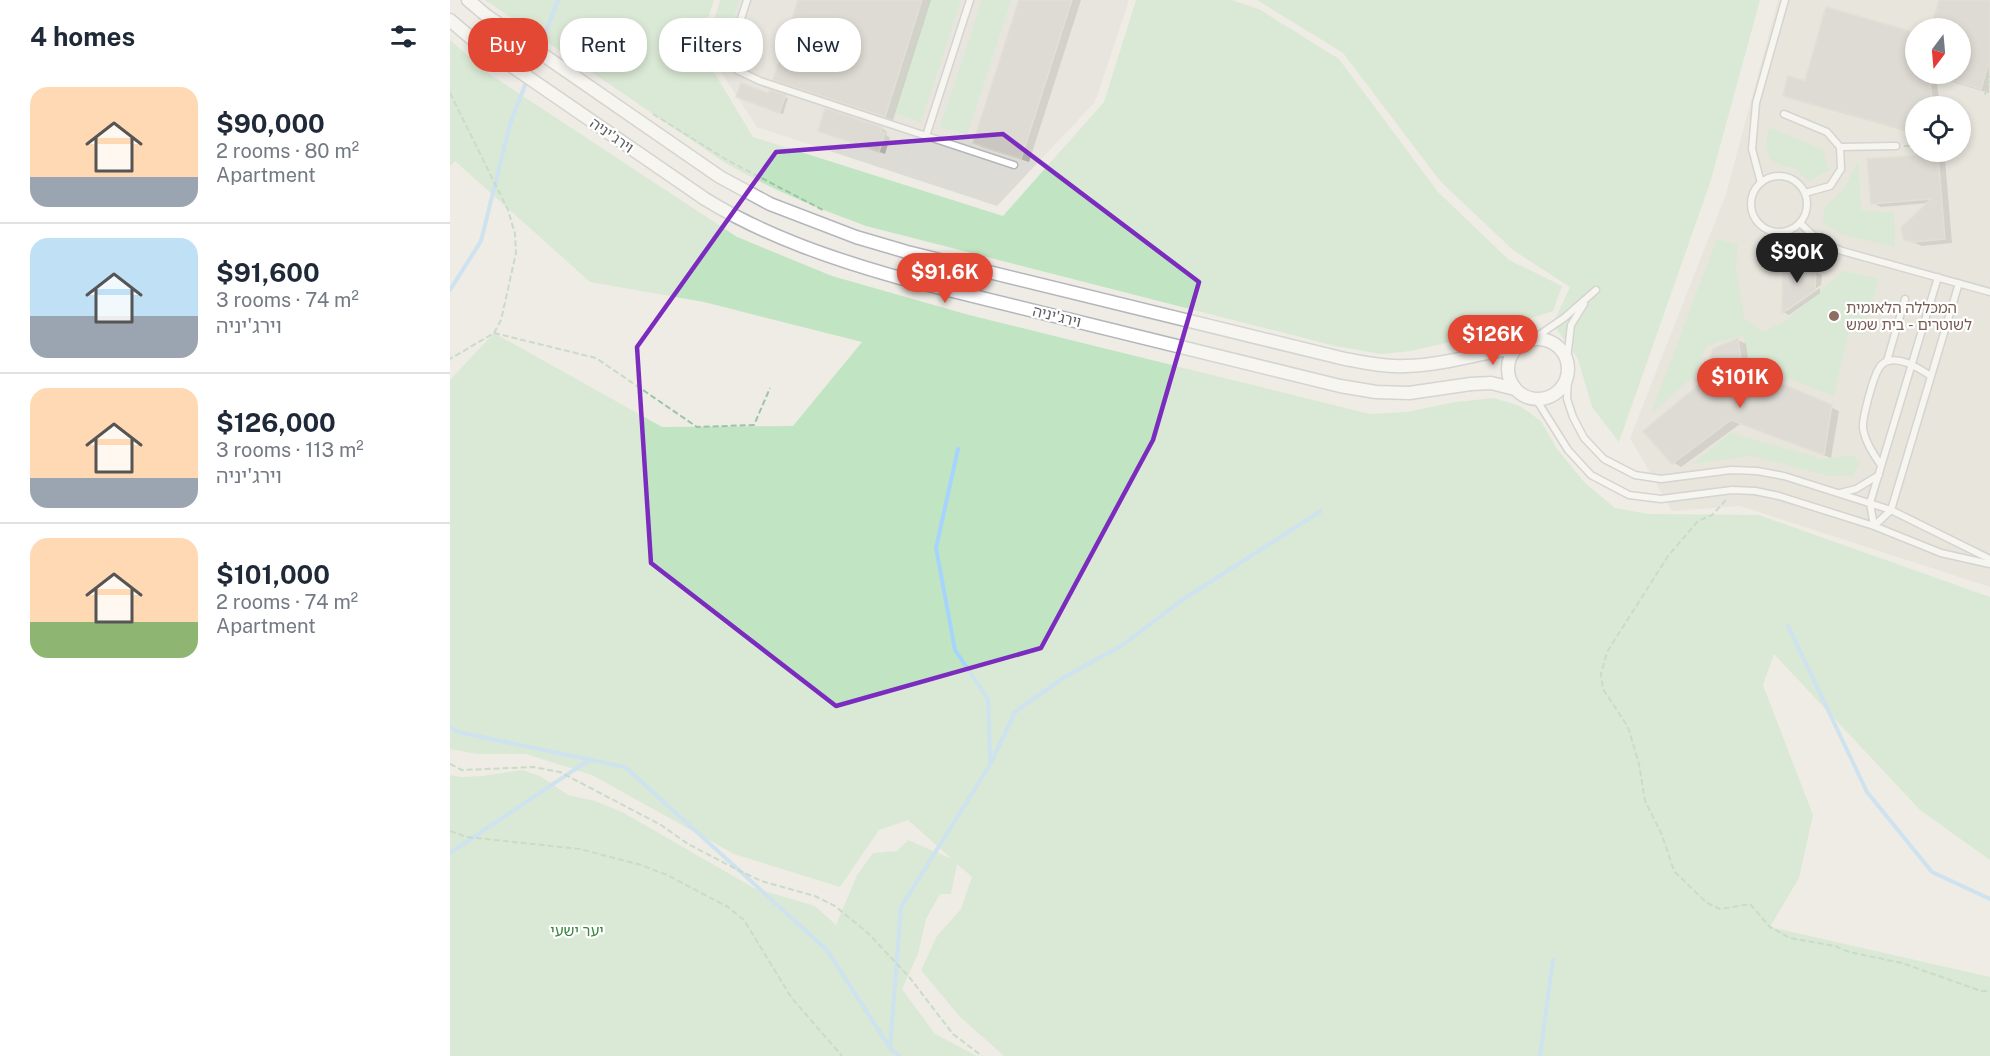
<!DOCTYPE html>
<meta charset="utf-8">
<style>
:root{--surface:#fff;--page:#f6f6f7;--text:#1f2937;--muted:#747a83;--line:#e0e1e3;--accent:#e34835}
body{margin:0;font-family:"Public Sans","Noto Sans Hebrew",sans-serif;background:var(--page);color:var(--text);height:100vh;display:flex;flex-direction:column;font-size:22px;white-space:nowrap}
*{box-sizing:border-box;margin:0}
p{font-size:20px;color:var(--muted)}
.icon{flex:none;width:33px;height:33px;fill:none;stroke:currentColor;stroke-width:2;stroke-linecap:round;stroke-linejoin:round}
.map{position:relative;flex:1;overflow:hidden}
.details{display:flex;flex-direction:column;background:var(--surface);width:450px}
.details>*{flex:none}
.top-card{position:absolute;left:18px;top:18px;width:570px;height:54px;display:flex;gap:12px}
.needle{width:39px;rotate:196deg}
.buttons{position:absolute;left:1455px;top:18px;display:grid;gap:12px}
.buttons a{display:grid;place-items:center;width:66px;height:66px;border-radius:50%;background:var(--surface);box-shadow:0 3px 9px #0003;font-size:30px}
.price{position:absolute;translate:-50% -51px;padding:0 14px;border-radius:21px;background:var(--accent);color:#fff;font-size:20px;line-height:39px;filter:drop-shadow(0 2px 3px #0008)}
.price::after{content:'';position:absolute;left:50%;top:36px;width:18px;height:14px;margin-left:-9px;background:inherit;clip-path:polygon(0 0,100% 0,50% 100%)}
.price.active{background:#222;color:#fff}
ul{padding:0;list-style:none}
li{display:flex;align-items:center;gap:18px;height:150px;padding:0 30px}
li+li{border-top:2px solid var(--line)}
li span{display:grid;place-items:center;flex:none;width:168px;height:120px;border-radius:18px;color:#555}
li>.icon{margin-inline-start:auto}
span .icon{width:72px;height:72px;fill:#fffc;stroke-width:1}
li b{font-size:26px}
h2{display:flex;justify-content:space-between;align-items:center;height:72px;padding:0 30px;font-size:26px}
.chip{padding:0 21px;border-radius:24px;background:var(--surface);box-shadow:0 3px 9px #0003;font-size:21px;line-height:54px}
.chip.active{background:var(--accent);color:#fff}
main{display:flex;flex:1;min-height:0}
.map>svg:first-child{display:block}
</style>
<main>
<section class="details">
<h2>4 homes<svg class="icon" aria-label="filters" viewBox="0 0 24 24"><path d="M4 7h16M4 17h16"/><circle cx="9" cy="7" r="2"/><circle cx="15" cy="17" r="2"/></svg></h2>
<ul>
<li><span style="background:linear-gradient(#ffd9b3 75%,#9aa5b1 0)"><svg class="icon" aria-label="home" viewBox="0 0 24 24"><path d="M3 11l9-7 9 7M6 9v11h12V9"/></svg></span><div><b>$90,000</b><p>2 rooms · 80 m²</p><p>Apartment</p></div></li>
<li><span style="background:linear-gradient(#bfe0f5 65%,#9aa5b1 0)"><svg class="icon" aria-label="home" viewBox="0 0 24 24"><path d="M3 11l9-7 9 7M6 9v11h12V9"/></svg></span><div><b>$91,600</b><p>3 rooms · 74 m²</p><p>וירג'יניה</p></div></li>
<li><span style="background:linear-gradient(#ffd9b3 75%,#9aa5b1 0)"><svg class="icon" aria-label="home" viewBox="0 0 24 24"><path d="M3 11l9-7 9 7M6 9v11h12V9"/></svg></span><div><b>$126,000</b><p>3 rooms · 113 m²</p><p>וירג'יניה</p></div></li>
<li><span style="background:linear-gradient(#ffd9b3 70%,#8fb573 0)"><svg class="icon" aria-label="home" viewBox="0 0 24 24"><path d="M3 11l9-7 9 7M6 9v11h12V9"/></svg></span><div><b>$101,000</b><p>2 rooms · 74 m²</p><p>Apartment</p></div></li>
</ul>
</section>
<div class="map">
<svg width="1540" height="1056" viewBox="0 0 1540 1056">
<rect width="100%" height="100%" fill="#eeece4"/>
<path fill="#dddbd6" d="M270,0H679L645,102L547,206L307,127L255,48Z"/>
<path fill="#dedbd2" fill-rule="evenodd" d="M1328,0H1540V587L1290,506L1222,511L1180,438L1276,194ZM1466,28H1510V74H1466ZM1466,106H1510V152H1466Z"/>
<path fill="#c1e5c3" d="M35,0H264L249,47L303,137L553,216L654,102L686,0H781L809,9L889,59L988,192L1059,260L1112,286L1103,311L1026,336L961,351L931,354L885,346L416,226C367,208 320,189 274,162Z
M271,0H289L278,33L261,31Z
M480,0H511L471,122L444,113Z
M532,0H561L517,135L490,127Z
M807,0H1310L1260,183L1169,442L1142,407L1128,359L1103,324L1120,287L1063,250L990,181L893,53Z
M0,40L38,73L287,237L382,276L519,315L920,414L957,412L1005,402L1044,398L1070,406L1091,421L1107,449L1135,483L1165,508L1199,514L1309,515L1540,597V860L1470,810L1324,654L1313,685L1363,815L1349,878L1320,927L1540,977V1056H554L510,1017L471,970L487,936L511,909L522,877L507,864L501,894H490L476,919L468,954L452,989L485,1034L527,1056H0V775L11,777L32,776L72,770L90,776L118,795L145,801L174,813L304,888L365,906L386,925L407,875L423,853L447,851L458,840L502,859L458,820L429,830L390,887L284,854L142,775L76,754H27L0,749V380L44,333L212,427L343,426L412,342L254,302L140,282L5,161L0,166Z
M1319,128L1372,149L1379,170L1358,181L1345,168L1332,166L1320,159L1316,144Z
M1408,161L1411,210L1444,213L1445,247L1391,234L1373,223L1375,207L1394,189Z
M1267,239L1288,245L1286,268L1294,318L1313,332L1336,321L1393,271L1429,279L1412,335L1399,331L1384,396L1299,364L1293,335L1256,346L1245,375L1201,413Z
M1281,433L1373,459L1402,455L1410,462L1403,476H1380L1301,456L1242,464Z"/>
<path fill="#0003" d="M350,0H481L443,120L332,84L324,79Z
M571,0H631L579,162L532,147L524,143Z
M1490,0H1540L1539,93L1486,77L1490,106H1466V134L1342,99L1334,95L1356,83L1466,74H1510V28H1482Z
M319,95L338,98L333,114L291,99Z
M431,128L437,132L436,135L440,138L435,154L375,133Z
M1487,155L1495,160L1502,243L1472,246L1455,239L1478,203L1431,207L1423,203Z
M1366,272L1372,275L1371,285L1337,307V311L1370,288V293L1339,315L1333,312Z
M1288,340L1296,344L1300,372L1389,411L1381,458L1290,424L1231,467L1223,462L1264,350Z"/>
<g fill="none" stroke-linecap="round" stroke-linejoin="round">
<path stroke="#a6d4fc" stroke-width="4" d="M0,290L31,241L60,124L108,0
M508,449L486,548L505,650L538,699L540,761
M1338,626L1417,792L1482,872L1540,899
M0,727L8,732L175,767L377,950L440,1048L449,1056
M0,853L139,760
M440,1048L451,907L541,763L565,712L613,678L671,646L732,600L871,511
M1090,1056L1103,960"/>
</g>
<path fill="#cac6c1" stroke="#d2cec3" stroke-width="1.5" d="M348,0H472L435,117L323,80Z
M569,0H622L571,159L523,143Z
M1489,0H1540V59L1531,89L1487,76V74H1510V28H1481Z
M1376,7L1466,33V74H1479L1483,106H1466V133L1333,96L1338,76L1355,81Z
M291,83L318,93L320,90L336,95L329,113L286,97Z
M375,108L432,127L431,132L435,133L429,152L368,131Z
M1488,154L1495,239L1463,242L1454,240L1451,228L1481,199L1421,204L1417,159Z
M1333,260L1366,270L1365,290L1332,313Z
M1288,338L1292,367L1382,405L1374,455L1281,420L1222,464L1193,431L1251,383L1263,349Z"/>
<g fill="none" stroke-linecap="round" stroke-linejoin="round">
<g stroke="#b4b6bb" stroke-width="9">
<path id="lane" d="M297,0L281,50L287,70L310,81L564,165
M1334,114L1377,132L1390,147L1391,169L1380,186L1355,193
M476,136L520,0
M1390,147L1446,146
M1301 204a28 28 0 1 1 56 0a28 28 0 1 1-56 0Z
M1311,183L1302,149L1306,103L1335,0
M1350,223L1370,242L1392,251L1540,292
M1083,339L1114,318L1146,290
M1117,359L1121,325L1134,304
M1437,361L1455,299
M1118,375L1117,399L1123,417L1134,438L1154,459L1185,475L1211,479L1281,470L1307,471L1334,476L1441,510L1540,559
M1086,399L1118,450L1141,475L1179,495L1211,499L1282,490L1305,491L1329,496L1424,526L1491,553L1540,564
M1431,465C1424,455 1415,442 1413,428C1412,418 1423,379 1428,370C1430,366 1434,362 1438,361C1453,357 1469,369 1481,376
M1390,493L1406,489L1429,475
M1424,526L1441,510L1509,283
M1424,526L1420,503L1488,277"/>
</g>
<g stroke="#b4b6bb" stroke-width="15">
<path id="street" d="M18,0L37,16L270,177L320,204L406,237L457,252L895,359C916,363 936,367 956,366C994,365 1031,353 1068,347
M0,20L21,38L255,199C315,236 383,259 450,278L890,386L926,392L959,393L1021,384L1041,383L1065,389
M1058 369a30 30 0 1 1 60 0a30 30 0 1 1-60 0Z"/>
</g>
<path stroke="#9bc5a8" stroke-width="2" stroke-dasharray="6 3" stroke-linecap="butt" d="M0,93L58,210L65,234L66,253L51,320L44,333L0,359
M1535,95L1540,76
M203,114L277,160L373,210
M1454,146H1466
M44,333L146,358L247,427L304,425L320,388
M1276,500L1262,515L1248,521L1218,556L1157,652L1151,674L1153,689L1178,727L1189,764L1195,801L1212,835L1224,871L1257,903L1270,909L1300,904L1320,927L1340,938L1385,946L1399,952L1452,963L1531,991H1540
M0,764L12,770L83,767L110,772L211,825L238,844L286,869L311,881L365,896L385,906L419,934L460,978L503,1034L532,1056
M0,831L17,837L130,849L191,865L217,875L278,907L294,920L341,997L392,1056"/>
<use href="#lane" stroke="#fff" stroke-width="6"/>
<use href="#street" stroke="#fff" stroke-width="12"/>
</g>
<path d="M0 0H1540V1056H0ZM553,134L749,282L703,440L591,648L386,706L201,563L187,347L326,152Z" fill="#eeece4" fill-opacity=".55" fill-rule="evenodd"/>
<path fill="none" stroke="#7b2cbf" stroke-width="4.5" stroke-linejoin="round" d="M553,134L749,282L703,440L591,648L386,706L201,563L187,347L326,152Z"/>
<circle fill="#8d6e63" stroke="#fff" stroke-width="2" cx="1384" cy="316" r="6"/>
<g text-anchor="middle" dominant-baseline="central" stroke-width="4.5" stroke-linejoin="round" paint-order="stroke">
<g font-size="15" fill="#5c5f64" stroke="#fff">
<text transform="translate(162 135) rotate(35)">וירג'יניה</text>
<text transform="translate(607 316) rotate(14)">וירג'יניה</text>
</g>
<g font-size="15" fill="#785e54" stroke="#fff" text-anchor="start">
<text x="1396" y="307">המכללה הלאומית<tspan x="1396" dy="17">לשוטרים - בית שמש</tspan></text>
</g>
<g font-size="15" fill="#39863f" stroke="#fff">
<text x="127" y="930">יער ישעי</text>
</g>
</g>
</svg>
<div class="buttons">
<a><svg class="needle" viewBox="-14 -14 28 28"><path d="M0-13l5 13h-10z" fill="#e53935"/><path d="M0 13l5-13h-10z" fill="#747a83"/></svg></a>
<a><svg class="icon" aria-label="locate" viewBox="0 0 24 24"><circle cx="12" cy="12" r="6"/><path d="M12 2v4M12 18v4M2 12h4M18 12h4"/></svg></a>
</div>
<b class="price active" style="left:1347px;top:284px">$90K</b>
<b class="price" style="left:495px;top:304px">$91.6K</b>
<b class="price" style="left:1043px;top:366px">$126K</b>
<b class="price" style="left:1290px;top:409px">$101K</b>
<div class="top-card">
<a class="chip active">Buy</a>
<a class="chip">Rent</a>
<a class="chip">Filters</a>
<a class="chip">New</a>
</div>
</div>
</main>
